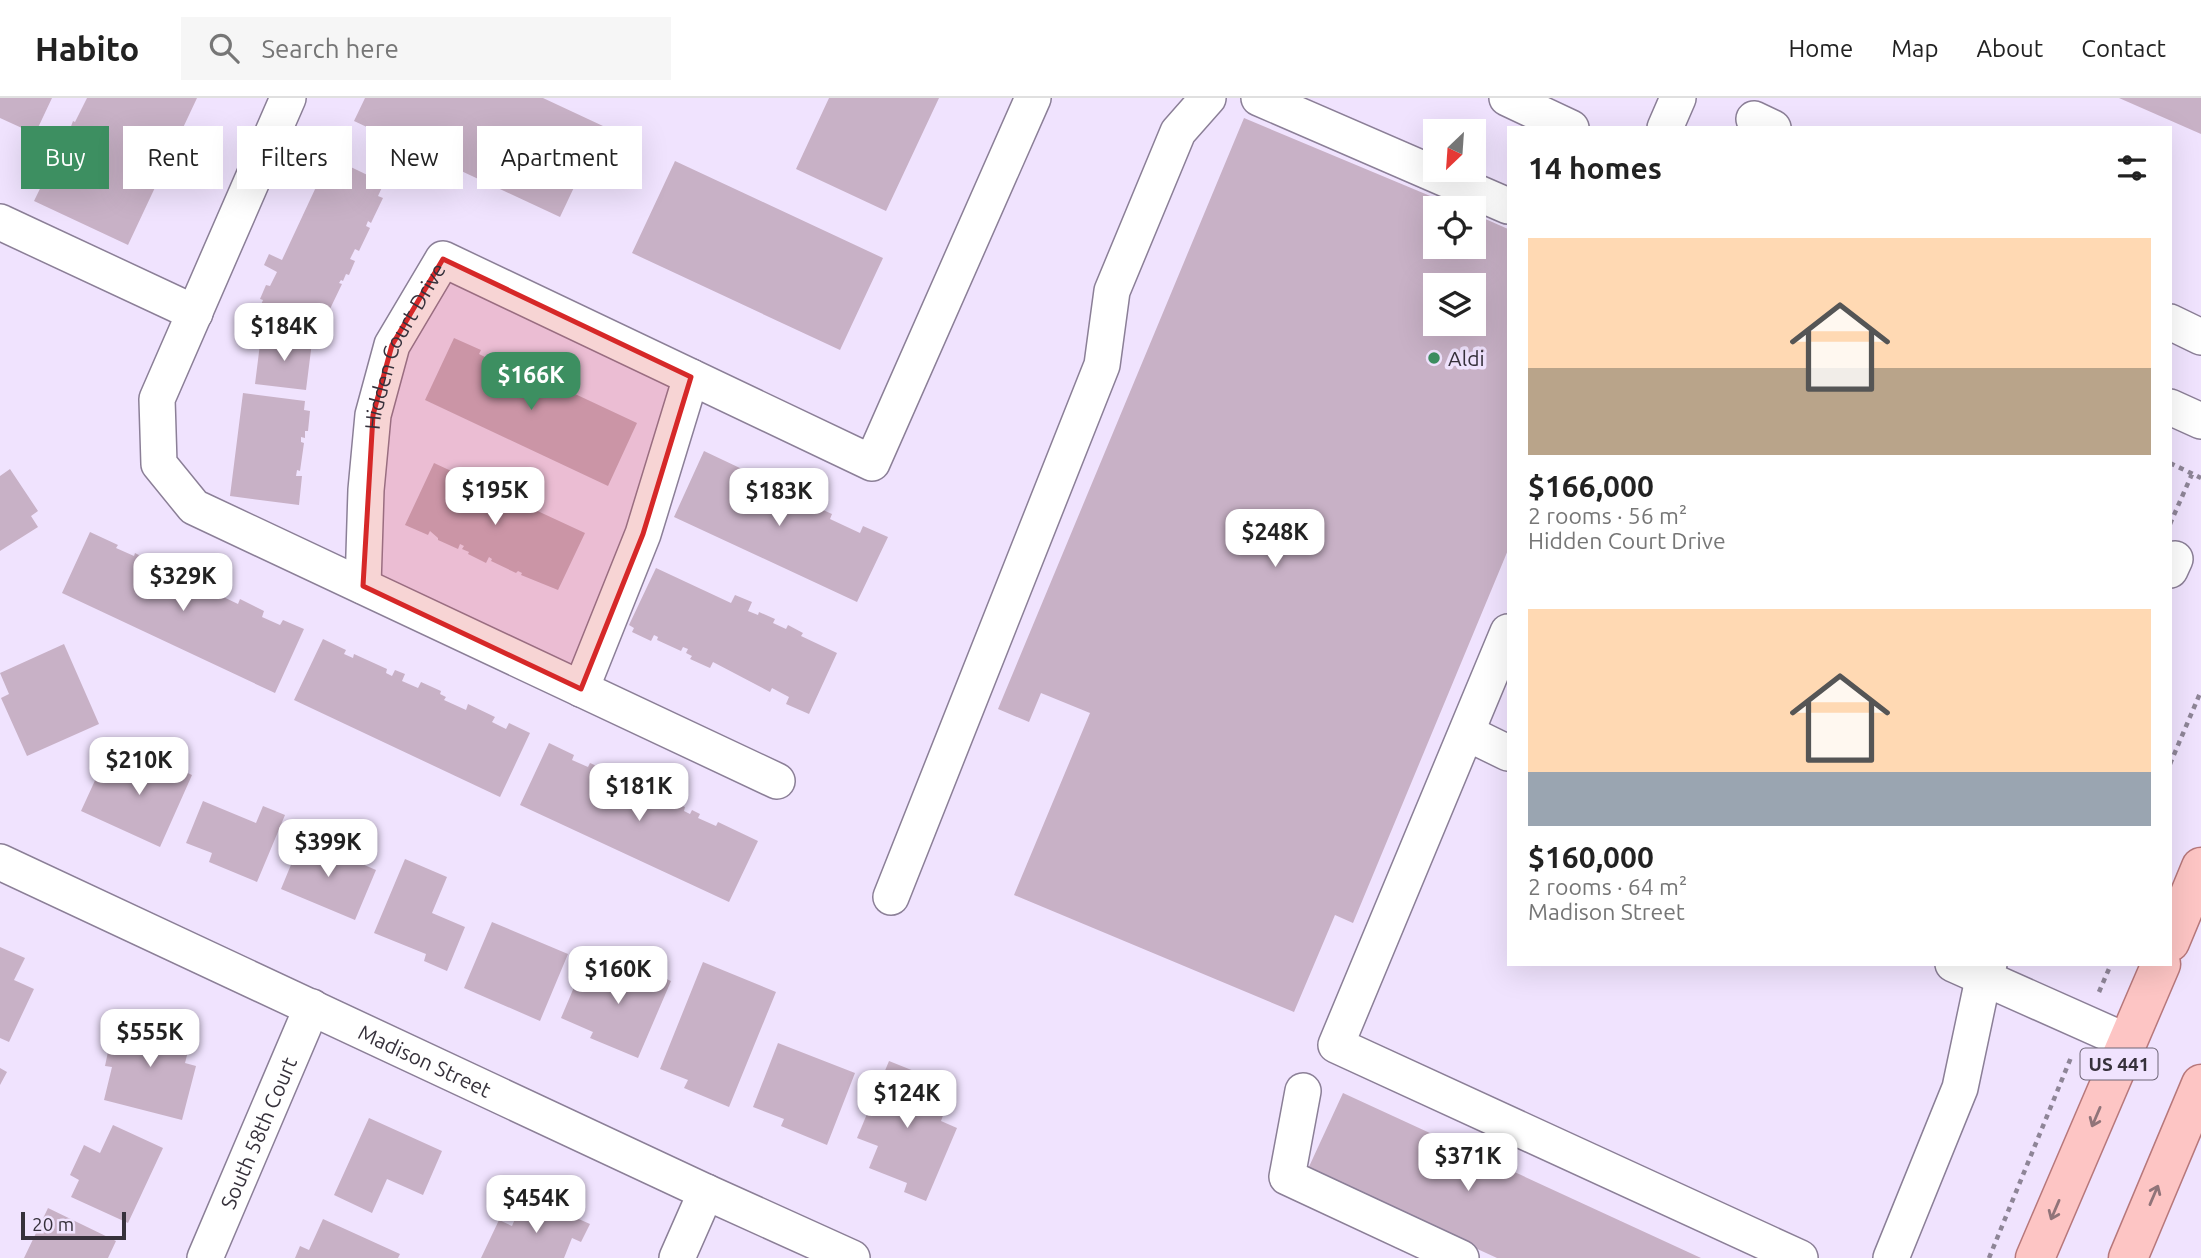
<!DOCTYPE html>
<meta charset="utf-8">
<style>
:root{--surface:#fff;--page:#f6f6f6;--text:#222;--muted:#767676;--line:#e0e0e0;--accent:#3d8f61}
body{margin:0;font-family:Ubuntu,sans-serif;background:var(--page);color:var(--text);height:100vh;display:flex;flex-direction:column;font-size:26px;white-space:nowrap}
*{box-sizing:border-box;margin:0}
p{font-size:23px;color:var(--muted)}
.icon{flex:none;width:38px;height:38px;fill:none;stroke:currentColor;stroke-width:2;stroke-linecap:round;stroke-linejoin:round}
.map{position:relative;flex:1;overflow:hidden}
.side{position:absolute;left:1507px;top:28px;width:665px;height:840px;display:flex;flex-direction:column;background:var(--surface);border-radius:0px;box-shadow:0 7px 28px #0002}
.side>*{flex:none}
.banner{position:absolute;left:21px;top:28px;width:665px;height:63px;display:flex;gap:14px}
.needle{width:46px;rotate:205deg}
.buttons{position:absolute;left:1423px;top:21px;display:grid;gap:14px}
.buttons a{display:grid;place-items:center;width:63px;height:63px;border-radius:0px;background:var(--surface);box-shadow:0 7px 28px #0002;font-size:35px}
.scale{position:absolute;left:21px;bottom:18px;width:105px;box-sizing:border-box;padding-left:7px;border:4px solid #36313b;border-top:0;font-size:19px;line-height:24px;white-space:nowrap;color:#36313b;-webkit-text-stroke:5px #f0e3fe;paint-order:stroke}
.price{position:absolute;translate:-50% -60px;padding:0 16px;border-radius:14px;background:#fff;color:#222;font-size:23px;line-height:46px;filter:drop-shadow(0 2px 4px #0008)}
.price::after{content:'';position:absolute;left:50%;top:42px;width:21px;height:16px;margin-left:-10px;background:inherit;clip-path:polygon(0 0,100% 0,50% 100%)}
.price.current{background:var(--accent);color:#fff}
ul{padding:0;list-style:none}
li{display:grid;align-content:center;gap:14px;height:371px;padding:0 21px}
li span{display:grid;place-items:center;height:217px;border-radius:0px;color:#555}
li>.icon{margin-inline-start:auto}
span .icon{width:126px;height:126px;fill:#fffc;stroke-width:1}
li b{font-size:30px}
h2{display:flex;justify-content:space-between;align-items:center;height:84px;padding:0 21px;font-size:30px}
.tag{padding:0 24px;border-radius:0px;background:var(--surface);box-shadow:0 7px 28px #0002;font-size:24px;line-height:63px}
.tag.current{background:var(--accent);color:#fff}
header{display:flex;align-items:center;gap:42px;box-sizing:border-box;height:98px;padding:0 35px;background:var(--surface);border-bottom:2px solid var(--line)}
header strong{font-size:33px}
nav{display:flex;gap:38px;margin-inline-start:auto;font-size:24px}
.search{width:490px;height:63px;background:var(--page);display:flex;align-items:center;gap:18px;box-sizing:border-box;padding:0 24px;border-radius:0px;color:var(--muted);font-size:26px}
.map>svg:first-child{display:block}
</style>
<header>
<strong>Habito</strong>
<div class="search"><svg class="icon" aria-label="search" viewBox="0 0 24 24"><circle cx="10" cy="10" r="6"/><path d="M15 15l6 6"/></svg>Search here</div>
<nav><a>Home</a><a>Map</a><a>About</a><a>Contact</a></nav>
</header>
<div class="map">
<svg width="2201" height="1160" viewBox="0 0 2201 1160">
<rect width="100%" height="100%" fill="#f0e3fe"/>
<path fill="#c8b1c6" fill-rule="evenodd" d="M0,0H52L35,36L0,20Z
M87,0H197L128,147L34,103L57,56L60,58L73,23L75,24Z
M365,0H543L603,28L560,119L354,23Z
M829,0H939L886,113L796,71Z
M2119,0H2201V36Z
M1244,20L1459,110H1435V149H1474V116L1508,131V452L1353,825L1335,817L1294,914L1014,797L1090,615L1041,595L1029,624L998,611ZM1435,187H1474V226H1435Z
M330,59L384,85L378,98L383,100L371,125L368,123L366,128L370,130L359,153L355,151L350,161L355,163L349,177L346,176L343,183L341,182L339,185L342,186L329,213L327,212L323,221L327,223L321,234L317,233L314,240L258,214L263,202L260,201L266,187L270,188L277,174L264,167L269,156L282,162Z
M675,63L883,160L840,252L632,155Z
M261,238L312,244L306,292L255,286Z
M454,240L481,252L479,256L493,263L495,259L529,278L530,275L540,280L539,284L556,292L558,288L637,325L608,388L425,302Z
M243,295L305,303L304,312L310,313L308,333H305V340L301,339V344L304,345L300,373L297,372L296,378H302L299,407L230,398Z
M704,353L742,371L740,375L773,390L772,394L800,407L803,403L832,416L830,421L860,435L863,428L888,439L857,504L674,419Z
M434,365L585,435L558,492L521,477L522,475L518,473L516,475L491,463L492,461L489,459L486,465L468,456L469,454L462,451L464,448L460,446L458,451L438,442V440L430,433L428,437L405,427Z
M10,371L38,413L31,418L38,429L0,453V378Z
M90,434L118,447L116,450L134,458L135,455L191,484L193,479L215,490L213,494L238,506L240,501L264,513L262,519L280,527L283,522L304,531L275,595L62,495Z
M656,470L731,505L735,497L752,504L748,513L758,517L759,514L775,521L773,525L786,531L788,527L803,535L801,538L837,555L809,616L786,606L789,599L772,590L770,594L713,564L710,570L690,561L692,558L686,555L688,551L683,549L681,553L657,542L658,539L654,537L651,543L632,534L634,530L629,527Z
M323,541L346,552L344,556L353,560L354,556L387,571L386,575L392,578L395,572L405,576L402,583L418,590L421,584L441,593L440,596L446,599L444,602L466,612L468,606L495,619L492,624L506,631L509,625L530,635L500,699L294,602Z
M64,546L99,626L27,658L1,600L9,596L0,575Z
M549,645L574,657L572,662L588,669L590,665L608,673L607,675L633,685L631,688L648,696L649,692L669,701L667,705L679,710L680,707L685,709L684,713L690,716L692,712L700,716L698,720L716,728L718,724L758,743L729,804L520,707Z
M138,652L192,677L160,749L81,713L103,665L127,676Z
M203,703L256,725L263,708L285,717L257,784L209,764L212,755L186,745Z
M302,740L376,772L355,822L281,791Z
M405,761L447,779L432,815L465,829L447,873L424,863L426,856L374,835Z
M492,824L568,856L540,923L464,890Z
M0,849L25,860L14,882L34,891L9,944L0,940Z
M617,859L671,883L638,960L590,940L593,934L561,920L580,875L606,886Z
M703,864L776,894L729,1009L684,990L688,982L660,971Z
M117,919L192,938L185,965L196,968L182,1022L104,1002L112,969L105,968L109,949L117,951L118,945L111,943Z
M778,945L855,975L827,1047L781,1028L784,1021L753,1009Z
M889,963L929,979L924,994L948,1004L941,1023L957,1030L926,1103L904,1094L907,1085L869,1070L878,1048L857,1040Z
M0,970L7,974L0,987Z
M1343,995L1701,1160H1497L1307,1073Z
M369,1020L442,1053L423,1097L387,1081L372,1115L334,1097Z
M113,1027L163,1050L128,1125L71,1099L79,1082L70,1077L84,1047L100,1055Z
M521,1107L543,1117L547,1107L590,1126L581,1144L572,1140L564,1160H481L499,1122L512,1128Z
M48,1110L116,1143L108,1160H24Z
M323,1121L400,1156L398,1160H295L300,1148L309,1152Z"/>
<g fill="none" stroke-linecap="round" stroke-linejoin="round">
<g stroke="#8b7f97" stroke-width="38">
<g id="minor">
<path d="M288,0L157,301L159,366L194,409L777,683"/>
<path d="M1259,0L1508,108"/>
<path d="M1507,0L1571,30"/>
<path d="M1754,21L1773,30"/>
<path d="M1665,30L1678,0"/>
<path d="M0,124L195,215"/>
<path d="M2170,224L2201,239"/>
<path d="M2170,309L2201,323"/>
<path d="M2170,472L2175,461"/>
<path id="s1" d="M363,488L366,392L373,317L392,247L443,161L872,365L1033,0"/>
<path d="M1508,534L1336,947L1800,1160"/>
<path d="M581,591L643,436L691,279"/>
<path d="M1467,635L1508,655"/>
<path id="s2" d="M0,764L706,1094L852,1160"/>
<path d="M891,799L1102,267L1112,193L1178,34L1208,0"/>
<path d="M1953,866L2128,944"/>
<path d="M1303,993L1287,1079L1461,1160"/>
<path id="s3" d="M205,1160L312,909"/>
<path d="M677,1160L706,1094"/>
<path d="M1891,1160L1960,990L1983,881L1989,866"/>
</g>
</g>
<g stroke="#b7787b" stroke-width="41">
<path id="major" d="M2170,844L2201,769
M2035,1160L2161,866
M2128,1160L2201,986"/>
</g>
<path stroke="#8e8597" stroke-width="4.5" stroke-dasharray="5 5" stroke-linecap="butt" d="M2170,365L2201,380
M2170,426L2192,376
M2170,666L2201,593
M2099,894L2111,866
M1989,1160L2072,957"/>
<use href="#minor" stroke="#fff" stroke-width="35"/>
<use href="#major" stroke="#fdc5c4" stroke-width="38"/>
</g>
<defs><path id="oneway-shaft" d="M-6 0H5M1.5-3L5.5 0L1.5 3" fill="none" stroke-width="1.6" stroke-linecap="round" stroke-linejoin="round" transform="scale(1.75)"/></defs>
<g stroke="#907479">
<use href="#oneway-shaft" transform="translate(2096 1019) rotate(113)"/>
<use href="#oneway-shaft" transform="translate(2154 1097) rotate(-67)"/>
<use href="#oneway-shaft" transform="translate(2055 1112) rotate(113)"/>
</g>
<path fill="#d62828" fill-opacity="0.2" stroke="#d62828" stroke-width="5" stroke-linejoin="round" d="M443,161L691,279L643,436L581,591L363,488L373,317L392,247Z"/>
<circle fill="#3d8f61" stroke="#f0e3fe" stroke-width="2.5" cx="1434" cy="260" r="7"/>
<g text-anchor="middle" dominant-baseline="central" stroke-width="7" stroke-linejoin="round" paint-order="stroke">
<rect fill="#f0e3fe" stroke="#6e6676" stroke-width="2" x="2080.5" y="950.5" width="77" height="31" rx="5"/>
<g font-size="19" font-weight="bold" fill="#36313b">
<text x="2119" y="966">US 441</text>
</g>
<g font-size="21" fill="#36313b" stroke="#f0e3fe">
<text stroke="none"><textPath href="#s1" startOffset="247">Hidden Court Drive</textPath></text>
<text stroke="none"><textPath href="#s2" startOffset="469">Madison Street</textPath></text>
<text stroke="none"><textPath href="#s3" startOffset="136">South 58th Court</textPath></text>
</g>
<g font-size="21" fill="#36313b" stroke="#f0e3fe" text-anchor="start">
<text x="1448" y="260">Aldi</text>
</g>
</g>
</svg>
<div class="buttons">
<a><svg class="needle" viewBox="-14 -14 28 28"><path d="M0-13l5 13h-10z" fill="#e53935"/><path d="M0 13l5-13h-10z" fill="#767676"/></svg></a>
<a><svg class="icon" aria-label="locate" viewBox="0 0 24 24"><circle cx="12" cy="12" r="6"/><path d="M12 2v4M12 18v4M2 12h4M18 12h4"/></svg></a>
<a><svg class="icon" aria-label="layers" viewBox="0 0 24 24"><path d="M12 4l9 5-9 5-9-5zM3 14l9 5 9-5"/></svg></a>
</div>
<div class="scale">20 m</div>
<b class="price" style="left:284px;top:265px">$184K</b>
<b class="price current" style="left:531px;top:314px">$166K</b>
<b class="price" style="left:495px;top:429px">$195K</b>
<b class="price" style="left:779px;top:430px">$183K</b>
<b class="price" style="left:1275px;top:471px">$248K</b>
<b class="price" style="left:183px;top:515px">$329K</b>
<b class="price" style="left:139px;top:699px">$210K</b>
<b class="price" style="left:639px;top:725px">$181K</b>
<b class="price" style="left:328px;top:781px">$399K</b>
<b class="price" style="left:618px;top:908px">$160K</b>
<b class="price" style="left:150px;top:971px">$555K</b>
<b class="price" style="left:907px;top:1032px">$124K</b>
<b class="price" style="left:1468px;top:1095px">$371K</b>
<b class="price" style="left:536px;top:1137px">$454K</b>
<div class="banner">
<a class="tag current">Buy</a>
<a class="tag">Rent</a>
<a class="tag">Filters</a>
<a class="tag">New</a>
<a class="tag">Apartment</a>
</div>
<section class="side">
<h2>14 homes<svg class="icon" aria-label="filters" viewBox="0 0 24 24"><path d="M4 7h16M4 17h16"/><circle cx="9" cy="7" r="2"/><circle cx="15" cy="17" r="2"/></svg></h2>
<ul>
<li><span style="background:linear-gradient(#ffd9b3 60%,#b9a48a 0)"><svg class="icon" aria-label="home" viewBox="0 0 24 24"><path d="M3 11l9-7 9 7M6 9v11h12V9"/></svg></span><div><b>$166,000</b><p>2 rooms · 56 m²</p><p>Hidden Court Drive</p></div></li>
<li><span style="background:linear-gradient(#ffd9b3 75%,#9aa5b1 0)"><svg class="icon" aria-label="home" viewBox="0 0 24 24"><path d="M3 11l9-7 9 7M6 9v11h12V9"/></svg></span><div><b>$160,000</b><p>2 rooms · 64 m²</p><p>Madison Street</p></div></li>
</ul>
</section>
</div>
